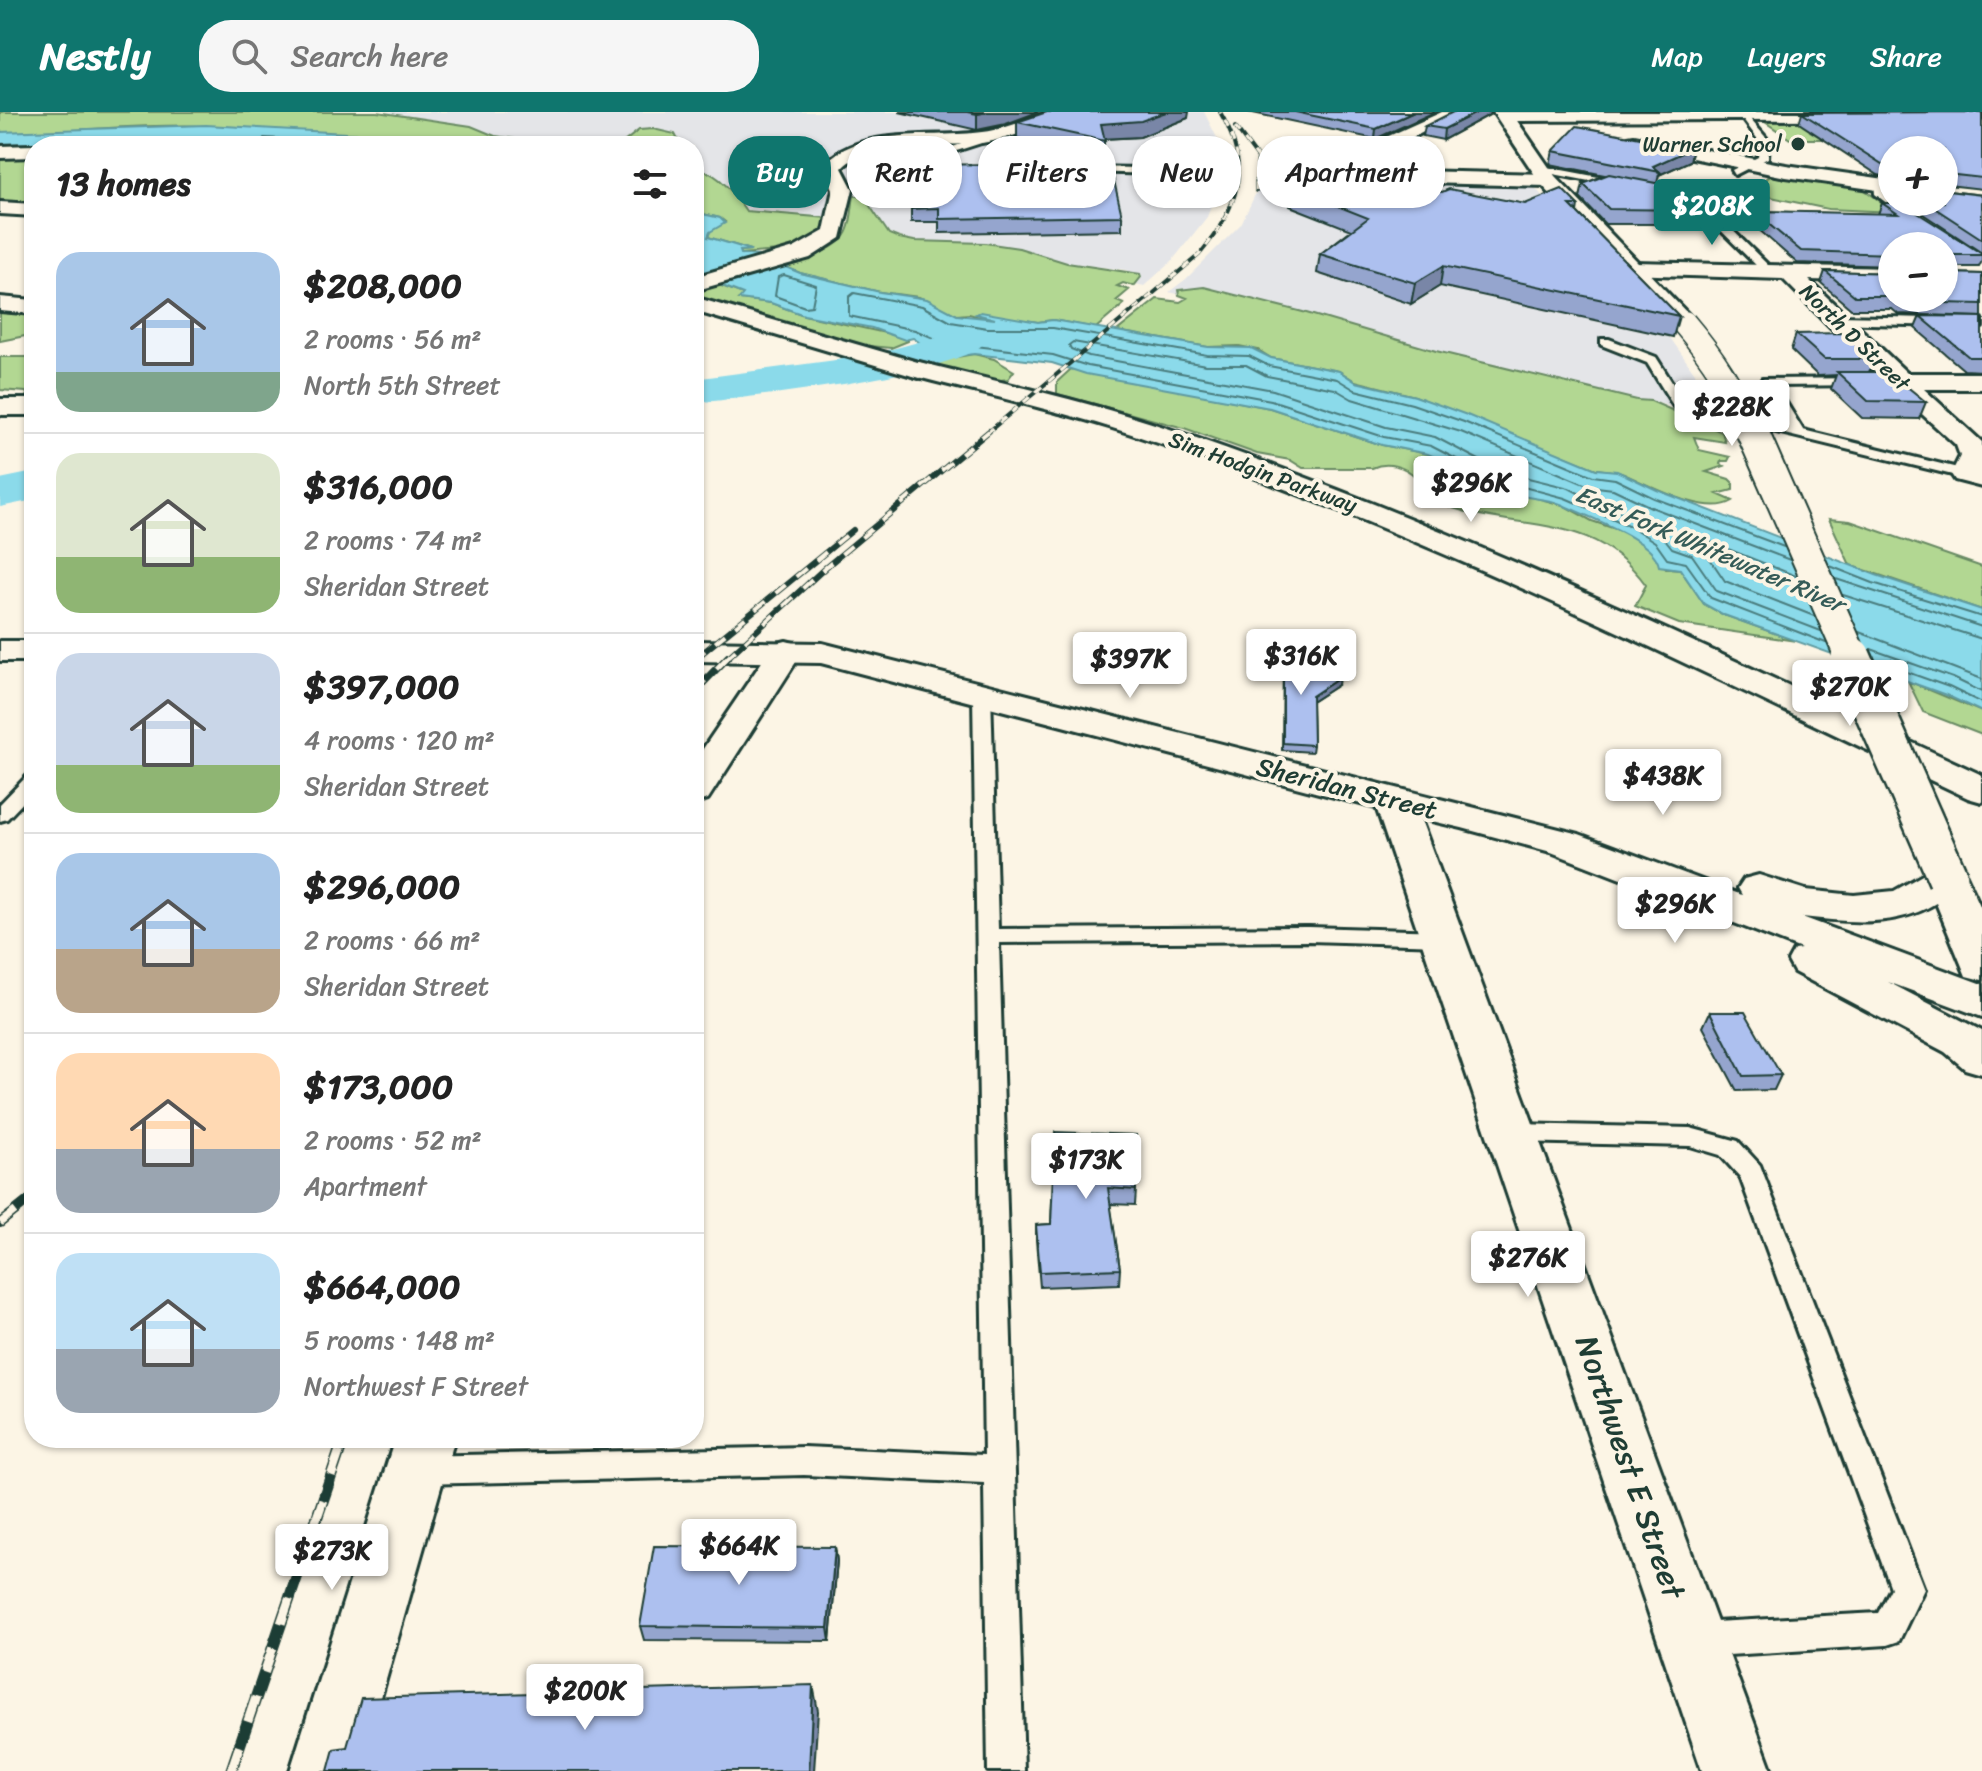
<!DOCTYPE html>
<meta charset="utf-8">
<style>
:root{--surface:#fff;--page:#f6f6f6;--text:#222;--muted:#767676;--line:#e0e0e0;--accent:#0f766e}
body{margin:0;font-family:Sriracha,sans-serif;background:var(--page);color:var(--text);height:100vh;display:flex;flex-direction:column;font-size:30px;white-space:nowrap}
*{box-sizing:border-box;margin:0}
p{font-size:26px;color:var(--muted)}
.icon{flex:none;width:44px;height:44px;fill:none;stroke:currentColor;stroke-width:2;stroke-linecap:round;stroke-linejoin:round}
.map{position:relative;flex:1;overflow:hidden}
.drawer{position:absolute;left:24px;top:24px;width:680px;height:1312px;display:flex;flex-direction:column;background:var(--surface);border-radius:32px;box-shadow:0 2px 6px #0004}
.drawer>*{flex:none}
.banner{position:absolute;left:728px;top:24px;width:760px;height:72px;display:flex;gap:16px}
.controls{position:absolute;left:1878px;top:24px;display:grid;gap:16px}
.controls a{display:grid;place-items:center;width:80px;height:80px;border-radius:50%;background:var(--surface);box-shadow:0 2px 6px #0004;font-size:40px}
.price{position:absolute;translate:-50% -68px;padding:0 18px;border-radius:8px;background:#fff;color:#222;font-size:26px;line-height:52px;filter:drop-shadow(0 2px 4px #0008)}
.price::after{content:'';position:absolute;left:50%;top:48px;width:24px;height:18px;margin-left:-12px;background:inherit;clip-path:polygon(0 0,100% 0,50% 100%)}
.price.current{background:var(--accent);color:#fff}
ul{padding:0;list-style:none}
li{display:flex;align-items:center;gap:24px;height:200px;padding:0 32px}
li+li{border-top:2px solid var(--line)}
li span{display:grid;place-items:center;flex:none;width:224px;height:160px;border-radius:24px;color:#555}
li>.icon{margin-inline-start:auto}
span .icon{width:96px;height:96px;fill:#fffc;stroke-width:1}
li b{font-size:34px}
h2{display:flex;justify-content:space-between;align-items:center;height:96px;padding:0 32px;font-size:34px}
.tag{padding:0 28px;border-radius:32px;background:var(--surface);box-shadow:0 2px 6px #0004;font-size:28px;line-height:72px}
.tag.current{background:var(--accent);color:#fff}
header{display:flex;align-items:center;gap:48px;box-sizing:border-box;height:112px;padding:0 40px;background:var(--accent);color:#fff}
header strong{font-size:38px}
nav{display:flex;gap:44px;margin-inline-start:auto;font-size:28px}
.search{width:560px;height:72px;background:var(--page);display:flex;align-items:center;gap:20px;box-sizing:border-box;padding:0 28px;border-radius:32px;color:var(--muted);font-size:30px}
.map>svg:first-child{display:block}
</style>
<header>
<strong>Nestly</strong>
<div class="search"><svg class="icon" aria-label="search" viewBox="0 0 24 24"><circle cx="10" cy="10" r="6"/><path d="M15 15l6 6"/></svg>Search here</div>
<nav><a>Map</a><a>Layers</a><a>Share</a></nav>
</header>
<div class="map">
<svg width="1982" height="1659" viewBox="0 0 1982 1659">
<rect width="100%" height="100%" fill="#fcf5e5"/>
<filter id="ink" filterUnits="userSpaceOnUse"><feTurbulence type="fractalNoise" baseFrequency=".0125" numOctaves="2"/><feDisplacementMap in="SourceGraphic" scale="16" xChannelSelector="R" yChannelSelector="G"/><feConvolveMatrix kernelMatrix="1 2 1 2 8 2 1 2 1" color-interpolation-filters="sRGB"/></filter>
<g filter="url(#ink)">
<path fill="#e4e5e8" d="M377,0H1050L992,21L843,39L827,47L822,56L832,78L828,106L745,99L734,81L703,57H694V34H681L675,22L639,18L619,34H561L495,24L471,14Z
M1087,0H1204L1221,34L1222,65L1207,105L1172,149L1144,174L1136,172L1139,170L1126,158L1067,151L1019,136L985,131L914,129L889,122L863,84H854V74L847,66V55L854,45L876,39L1011,28Z
M1267,58L1528,68L1671,227L1701,270L1718,308L1651,289L1637,288L1436,239L1303,200L1204,175L1178,182L1169,180L1186,167L1241,112Z"/>
<path fill="#b2d792" stroke="#688a63" stroke-width="2" d="M0,0H377L471,14L495,24L561,34C443,34 326,18 208,14C139,11 69,21 0,20Z
M1762,8H1814L1810,19L1823,27H1790Z
M653,17L675,22L681,34H619L639,18Z
M200,27L323,34H0Z
M0,45H34V98L0,96Z
M694,57C716,57 735,82 746,99L828,106L826,118L792,138L741,142L740,139L751,138L708,125L710,119L725,110L720,106L694,100Z
M1771,64L1862,76L1895,100L1828,97L1742,79Z
M854,84H863L889,122L899,126L914,129L985,131L1019,136L1067,151L1140,162L1141,165L1134,174L1123,171L1117,174L1129,178L1116,189L1124,192L1096,216L1053,208L1038,210L978,202L996,207L994,209L969,202L957,203L919,185L880,180L800,161L781,153C801,147 840,140 848,117C852,107 852,94 854,84Z
M716,172L746,183L739,187L771,191L804,203L908,226V229L891,236L858,233L694,185V178Z
M1204,175L1303,200L1436,239L1637,288L1651,289L1722,320L1725,330L1694,325L1699,338L1730,345L1728,349H1721L1720,352L1724,354L1706,360L1729,367L1733,371V378L1717,382L1733,389C1705,406 1647,371 1621,361C1613,358 1604,358 1596,357L1415,284L1355,269L1339,259L1271,246L1258,238L1239,234L1208,235L1117,219L1157,187L1180,190L1187,186L1179,183L1178,178Z
M0,200L34,202V218L30,223L0,229Z
M974,242L994,247L1014,259L1008,267L988,270L923,251Z
M0,245H34V285H28L26,280L0,278Z
M1071,257L1270,296L1382,333L1428,342L1459,356L1460,362L1494,375L1563,393L1592,409L1627,421L1650,436L1666,456L1680,457L1704,492L1724,503L1796,529L1679,512L1635,494L1646,473C1593,400 1526,420 1453,396C1445,393 1436,390 1430,386C1423,382 1422,372 1417,366C1405,354 1387,349 1372,356H1303L1290,348L1257,342L1184,316L1057,282V270Z
M1829,407L1850,409L1982,455V498L1850,453Z
M1908,569L1982,600V623L1923,600Z"/>
<path fill="#8bdaea" stroke="#609ba1" stroke-width="2" d="M206,13L434,26L476,34H323L200,27L0,32V20Z
M694,100L720,106L725,111L710,120L708,125L751,138L740,139L741,142L759,144L800,161L880,180L927,187L957,203L995,207L976,202L981,200L1038,210L1053,208L1208,235L1251,236L1271,246L1339,259L1356,270L1415,284L1467,303L1596,357L1617,359L1657,378L1876,463L1982,498V600L1946,583L1724,503L1704,492L1680,457L1659,454C1654,427 1589,406 1563,393C1549,386 1529,387 1513,382C1495,376 1478,367 1460,362L1459,356L1428,342L1382,333L1270,296L1086,262L1052,251L974,242L956,244L925,234L913,226L905,228L872,216L804,203L771,191L739,187L743,182L694,163Z"/>
<g fill="none" stroke-linecap="round" stroke-linejoin="round">
<path stroke="#4a7c7d" stroke-width="2" d="M260,34L264,26L398,34
M784,163L816,173L812,194L805,195L775,184L778,165Z
M1784,435L1654,386L1615,367L1593,364L1464,310L1412,292L1355,278L1337,267L1269,254L1249,244L1207,243L1053,216H987L951,210L922,194L854,181L849,185V204L915,218L957,236L975,234L1053,243L1088,254L1271,288L1384,325L1431,334L1497,368L1565,386L1630,414L1655,430L1667,447L1686,451L1711,486L1826,531
M1790,448L1651,395L1613,377L1589,374L1461,320L1352,287L1335,277L1267,264L1246,253H1206L1073,230L1069,233L1071,237L1089,244L1273,278L1386,315L1435,325L1500,359L1569,376L1599,392L1635,405L1661,422L1672,436L1692,443L1717,479L1821,519
M1830,454L1873,471L1982,505
M1796,464L1703,427L1698,429L1725,469L1814,504
M1836,467L1982,515
M1843,483L1982,527
M1859,520L1982,567
M1871,537L1953,566L1982,580
M1876,549L1949,575L1982,591"/>
<path fill="#8bdaea" fill-rule="evenodd" d="M967,217L981,221L986,229C963,263 743,286 694,291V267L866,244Z
M34,360V388L0,395V367Z"/>
<g stroke="#1f3d34" stroke-width="6">
<path id="lane" d="M1744,0L1769,29L1768,46L1735,63L1732,58L1758,45L1759,29L1740,3Z
M994,21L997,26L919,51L911,49Z
M888,53H943L948,56L943,59L885,58Z
M1541,54L1625,70L1630,73L1625,76L1538,59Z
M1081,55L1205,57L1210,60L1205,63L1078,60Z
M1874,70H1880L1883,79L1892,85V90H1897L1896,92H1888L1875,82Z
M1662,78L1703,89L1772,157V161H1764L1695,93L1659,83Z
M1837,204L1982,207V215L1833,211L1831,208Z
M1601,227H1609L1656,245L1684,289L1787,314L1761,270L1762,267L1868,266L1869,269L1863,273L1776,274L1803,318L1970,359L1972,362L1965,366L1674,295L1647,251L1601,233Z
M982,576L991,581L998,817L1309,815L1442,819L1450,821L1453,826L1450,831L1442,833L1309,829L999,831L1024,1659H988L984,1371L804,1363L417,1372L406,1368L402,1358L406,1348L417,1344L804,1335L984,1343L973,581Z
M34,662V679L7,707L0,709V692L27,664Z
M1511,1012L1690,1016L1738,1029L1760,1053L1924,1477L1899,1529L1887,1533L1696,1545L1684,1540L1679,1528L1684,1516L1696,1511L1878,1501L1891,1476L1740,1065L1720,1043L1690,1034L1511,1030L1502,1028L1498,1021L1502,1014Z"/>
</g>
<g stroke="#1f3d34" stroke-width="6">
<path id="street" d="M1047,0H1073L1070,4C1045,12 1019,24 993,29C949,38 875,23 842,56L853,77L841,126L810,146L694,179V165L794,136L824,119L833,77L823,55C854,13 935,27 982,20C1005,17 1026,8 1047,0Z
M1442,0H1465L1368,47L1370,58L1548,62L1558,68L1548,74L1304,68L1294,62L1304,56L1351,57L1349,45L1351,41Z
M1500,0H1982V7L1506,9L1497,4Z
M1634,24L1786,53L1892,68V80L1786,65L1628,33L1625,29L1628,25Z
M0,90L34,92V104L0,102Z
M1634,150L1892,156V170L1809,168L1907,261H1982V277H1924L1982,330V375L1955,368L1951,362L1960,344L1956,333L1867,252L1783,167L1626,162L1623,157Z
M0,185L34,188V202L0,199Z
M919,250C1003,271 1088,289 1170,317C1450,411 1715,540 1982,663V690L1968,686C1699,559 1432,423 1149,328C1071,301 990,284 910,263L906,258L910,253Z
M0,287H34V303H0Z
M786,529L798,532L803,539L708,687L694,691V650L774,532Z
M1394,677L1408,681L1414,689L1772,1659H1702L1374,689L1380,681Z
M395,1326H455L360,1659H290Z"/>
</g>
<g stroke="#1f3d34" stroke-width="6">
<path id="secondary" d="M1493,0H1511L1555,64L1692,206L1696,211L1692,216H1676L1541,72Z
M34,33V45L0,46V34Z
M694,185L928,253L932,258L928,263L919,266L694,199Z
M0,529H34V549H0Z
M694,529L822,531L1579,722L1742,783L1738,776L1744,767L1759,763L1806,778L1854,783L1894,779L1933,757L1948,753L1963,757L1982,798V868L1966,864L1936,791C1895,816 1847,810 1802,805L1982,872V905L1888,870L1982,919V962L1965,957L1945,940L1794,860L1788,849L1794,838L1801,837L1551,740L1462,716L1380,697L821,551L694,549Z"/>
</g>
<use href="#lane" fill="#fcf5e5" fill-rule="evenodd"/>
<use href="#street" fill="#fcf5e5" fill-rule="evenodd"/>
<use href="#secondary" fill="#fcf5e5" fill-rule="evenodd"/>
<g stroke="#1f3d34" stroke-width="4">
<path id="rail-far4" d="M1235,15L1258,46L1256,79
M987,321L1199,143C1238,96 1253,56 1220,0"/>
</g>
<g stroke="#1f3d34" stroke-width="6">
<path id="rail-far3" d="M695,547L853,418
M726,547L826,455L989,319"/>
</g>
<g stroke="#1f3d34" stroke-width="8">
<path id="rail-far2" d="M694,548L698,545
M694,580L728,545"/>
</g>
<g stroke="#1f3d34" stroke-width="10">
<path id="rail-far1" d="M0,1111L34,1084"/>
</g>
<g stroke="#1f3d34" stroke-width="12">
<path id="rail" d="M231,1659L344,1326"/>
</g>
<use href="#rail-far4" stroke="#fcf5e5" stroke-width="3" stroke-dasharray="8" stroke-linecap="butt"/>
<use href="#rail-far3" stroke="#fcf5e5" stroke-width="4" stroke-dasharray="13" stroke-linecap="butt"/>
<use href="#rail-far2" stroke="#fcf5e5" stroke-width="5" stroke-dasharray="16" stroke-linecap="butt"/>
<use href="#rail-far1" stroke="#fcf5e5" stroke-width="7" stroke-dasharray="20" stroke-linecap="butt"/>
<use href="#rail" stroke="#fcf5e5" stroke-width="9" stroke-dasharray="26" stroke-linecap="butt"/>
<g stroke="#1f3d34" stroke-width="27" stroke-linecap="butt">
<path id="secondary-bridge-far2" d="M1684,211C1713,245 1735,279 1753,321"/>
</g>
<g stroke="#1f3d34" stroke-width="35" stroke-linecap="butt">
<path id="secondary-bridge-far1" d="M1752,319L1852,547"/>
</g>
<g stroke="#1f3d34" stroke-width="44" stroke-linecap="butt">
<path id="secondary-bridge" d="M1851,545L1948,766"/>
</g>
<use href="#secondary-bridge-far2" stroke="#fcf5e5" stroke-width="24"/>
<use href="#secondary-bridge-far1" stroke="#fcf5e5" stroke-width="31"/>
<use href="#secondary-bridge" stroke="#fcf5e5" stroke-width="39"/>
</g>
<path fill="#95a5ce" stroke="#1f3d34" stroke-width="2" d="M899,0H1038L1006,12L977,18Z
M1248,0H1435L1375,27Z
M1982,0V77L1947,73L1948,79L1982,83V141L1923,102L1925,94L1919,90H1944L1892,38V66L1878,63L1799,11L1802,1Z
M1491,2L1443,28L1423,24L1425,14Z
M1188,6L1140,25L1104,27V45L1017,26V10Z
M1693,36L1690,49L1659,63L1657,71L1701,98L1697,112H1605L1580,86L1583,72L1605,63L1550,52L1553,39Z
M915,53L1122,104V118L939,121V110H911V97Z
M1292,76L1442,80L1525,92L1578,93L1577,100L1679,204L1673,225L1440,174L1411,192L1317,161L1320,142L1351,118L1290,94Z
M1882,91L1982,142V149L1979,155H1947V161L1982,162V205L1898,202L1892,197H1851L1821,171L1825,159L1892,161V186H1944L1892,134V154L1797,151L1750,110L1753,99L1878,102Z
M1920,204L1982,205V259L1964,258L1915,216Z
M1796,222L1874,247L1869,260L1926,290L1919,307L1862,306L1831,277L1836,263L1818,264L1791,238Z
M1283,542L1311,554L1338,573L1312,590L1313,633L1312,640L1282,638Z
M1710,900L1781,963L1774,978L1737,979L1703,915Z
M1055,1020L1136,1078L1135,1093L1110,1092L1120,1157L1119,1172L1040,1175L1036,1128V1113L1051,1112Z
M835,1435L837,1449L830,1529L644,1528L640,1514Z"/>
<path fill="#7986a7" stroke="#1f3d34" stroke-width="2" d="M988,0H1038L1006,12L977,18V2Z
M1166,0H1189L1188,6L1140,25L1100,27L1101,12Z
M1414,0H1435L1375,27L1376,17Z
M1478,0H1491V2L1443,28L1444,17Z
M1693,36L1690,49L1659,63L1660,60L1653,54Z
M1443,154L1440,174L1411,192L1415,171Z
M1339,566L1338,573L1310,591L1312,584Z
M835,1435L837,1449L830,1529L828,1516Z
M813,1573L818,1599L814,1659H809Z"/>
<path fill="#adc0ef" stroke="#1f3d34" stroke-width="2" d="M967,0H988L977,2Z
M1047,0H1166L1141,9L1101,12L1105,29L1017,10Z
M1295,0H1414L1376,17Z
M1453,0H1478L1444,17L1425,14Z
M1982,0V66L1946,62L1948,79L1982,83V127L1927,91L1944,90V38H1892V54L1882,52L1802,1Z
M1577,14L1693,36L1653,54L1660,60L1553,39Z
M1110,51L1122,104L939,107V96L911,97L915,53Z
M1331,58L1442,80L1449,77L1525,92L1562,77L1578,93H1570L1679,204L1443,154L1415,171L1320,142L1368,106L1292,76Z
M1609,62L1676,75L1701,98L1609,97L1583,72Z
M1882,91H1902L1982,142V143H1946L1947,161L1982,162V192L1903,190L1898,186H1944V134H1892V142L1801,139L1753,99L1898,102Z
M1825,159L1892,161V184H1855Z
M1920,204L1982,205V245H1969Z
M1843,221L1874,247H1824L1796,222Z
M1837,260H1889L1926,290L1868,289Z
M1283,542H1310L1311,554L1339,566L1312,584L1313,633L1283,631Z
M1710,900H1745L1781,963L1743,964Z
M1055,1020L1136,1023V1078L1108,1076L1120,1157L1040,1160L1036,1113L1051,1112Z
M654,1434L835,1435L828,1516L640,1514Z
M813,1573L809,1659H328L334,1637L347,1635L361,1586Z"/>
</g>
<circle fill="#1f3d34" stroke="#fcf5e5" stroke-width="3" cx="1798" cy="32" r="8"/>
<g text-anchor="middle" dominant-baseline="central" stroke-width="8" stroke-linejoin="round" paint-order="stroke">
<g font-size="22" fill="#1f3d34" stroke="#fcf5e5" text-anchor="end">
<text x="1782" y="32">Warner School</text>
</g>
<g font-size="22" fill="#1f3d34" stroke="#fcf5e5">
<text transform="translate(1855 225) rotate(44)">North D Street</text>
<text transform="translate(1263 360) rotate(20)">Sim Hodgin Parkway</text>
</g>
<g font-size="24" font-style="italic" fill="#355c58" stroke="#fcf5e5">
<text transform="translate(1710 437) rotate(23)">East Fork Whitewater River</text>
</g>
<g font-size="26" fill="#1f3d34" stroke="#fcf5e5">
<text transform="translate(1347 676) rotate(14)">Sheridan Street</text>
</g>
<g font-size="32" fill="#1f3d34" stroke="#fcf5e5">
<text transform="translate(1630 1355) rotate(71)">Northwest E Street</text>
</g>
</g>
</svg>
<div class="controls">
<a>+</a>
<a>−</a>
</div>
<b class="price current" style="left:1712px;top:135px">$208K</b>
<b class="price" style="left:1732px;top:336px">$228K</b>
<b class="price" style="left:1471px;top:412px">$296K</b>
<b class="price" style="left:1301px;top:585px">$316K</b>
<b class="price" style="left:1130px;top:588px">$397K</b>
<b class="price" style="left:1850px;top:616px">$270K</b>
<b class="price" style="left:1663px;top:705px">$438K</b>
<b class="price" style="left:1675px;top:833px">$296K</b>
<b class="price" style="left:1086px;top:1089px">$173K</b>
<b class="price" style="left:1528px;top:1187px">$276K</b>
<b class="price" style="left:739px;top:1475px">$664K</b>
<b class="price" style="left:332px;top:1480px">$273K</b>
<b class="price" style="left:585px;top:1620px">$200K</b>
<div class="banner">
<a class="tag current">Buy</a>
<a class="tag">Rent</a>
<a class="tag">Filters</a>
<a class="tag">New</a>
<a class="tag">Apartment</a>
</div>
<section class="drawer">
<h2>13 homes<svg class="icon" aria-label="filters" viewBox="0 0 24 24"><path d="M4 7h16M4 17h16"/><circle cx="9" cy="7" r="2"/><circle cx="15" cy="17" r="2"/></svg></h2>
<ul>
<li><span style="background:linear-gradient(#a9c7e8 75%,#7fa58c 0)"><svg class="icon" aria-label="home" viewBox="0 0 24 24"><path d="M3 11l9-7 9 7M6 9v11h12V9"/></svg></span><div><b>$208,000</b><p>2 rooms · 56 m²</p><p>North 5th Street</p></div></li>
<li><span style="background:linear-gradient(#dfe7d0 65%,#8fb573 0)"><svg class="icon" aria-label="home" viewBox="0 0 24 24"><path d="M3 11l9-7 9 7M6 9v11h12V9"/></svg></span><div><b>$316,000</b><p>2 rooms · 74 m²</p><p>Sheridan Street</p></div></li>
<li><span style="background:linear-gradient(#c9d6e8 70%,#8fb573 0)"><svg class="icon" aria-label="home" viewBox="0 0 24 24"><path d="M3 11l9-7 9 7M6 9v11h12V9"/></svg></span><div><b>$397,000</b><p>4 rooms · 120 m²</p><p>Sheridan Street</p></div></li>
<li><span style="background:linear-gradient(#a9c7e8 60%,#b9a48a 0)"><svg class="icon" aria-label="home" viewBox="0 0 24 24"><path d="M3 11l9-7 9 7M6 9v11h12V9"/></svg></span><div><b>$296,000</b><p>2 rooms · 66 m²</p><p>Sheridan Street</p></div></li>
<li><span style="background:linear-gradient(#ffd9b3 60%,#9aa5b1 0)"><svg class="icon" aria-label="home" viewBox="0 0 24 24"><path d="M3 11l9-7 9 7M6 9v11h12V9"/></svg></span><div><b>$173,000</b><p>2 rooms · 52 m²</p><p>Apartment</p></div></li>
<li><span style="background:linear-gradient(#bfe0f5 60%,#9aa5b1 0)"><svg class="icon" aria-label="home" viewBox="0 0 24 24"><path d="M3 11l9-7 9 7M6 9v11h12V9"/></svg></span><div><b>$664,000</b><p>5 rooms · 148 m²</p><p>Northwest F Street</p></div></li>
</ul>
</section>
</div>
